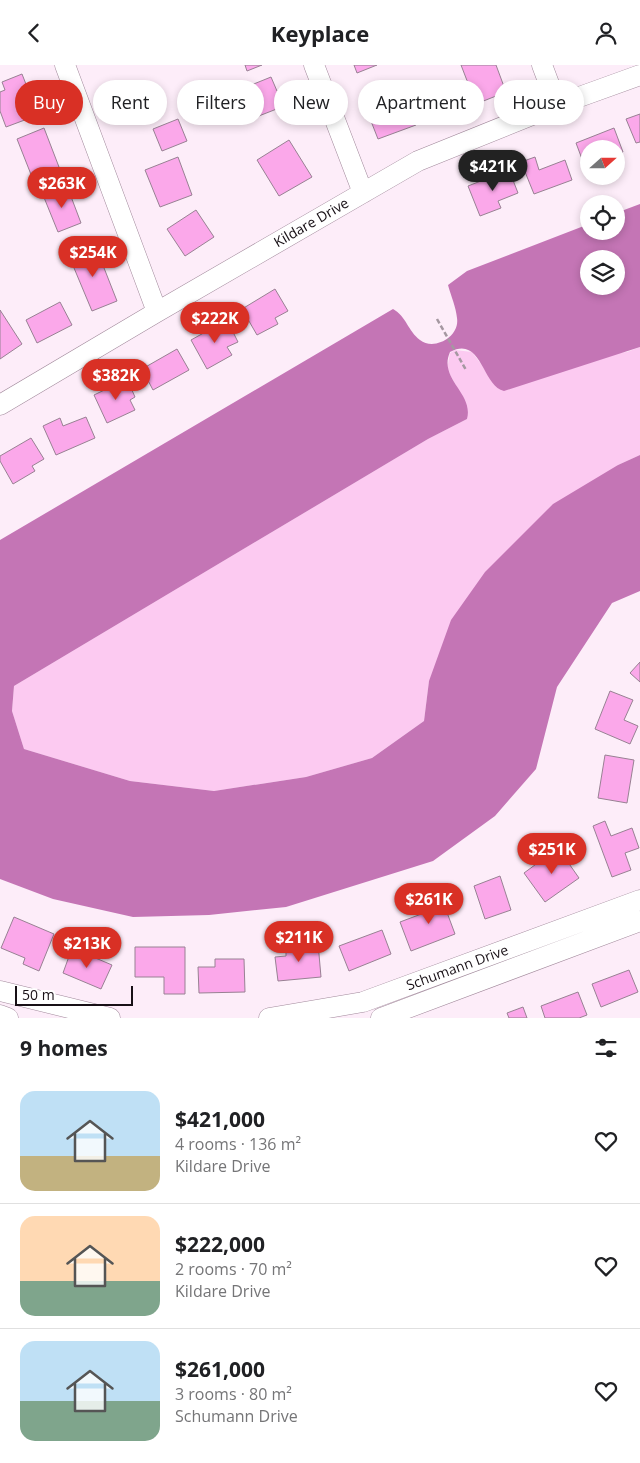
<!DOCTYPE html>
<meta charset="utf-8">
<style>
:root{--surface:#fff;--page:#f6f6f6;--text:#202124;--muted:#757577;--line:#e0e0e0;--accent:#d93025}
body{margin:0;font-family:"Open Sans",sans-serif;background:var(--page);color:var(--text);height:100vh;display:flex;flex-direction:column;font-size:19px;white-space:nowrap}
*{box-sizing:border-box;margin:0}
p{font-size:16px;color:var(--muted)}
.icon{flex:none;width:28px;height:28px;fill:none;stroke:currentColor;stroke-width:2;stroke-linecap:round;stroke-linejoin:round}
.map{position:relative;height:953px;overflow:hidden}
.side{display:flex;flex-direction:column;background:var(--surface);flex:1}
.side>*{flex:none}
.top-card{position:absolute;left:15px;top:15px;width:610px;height:45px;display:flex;gap:10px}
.needle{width:32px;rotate:69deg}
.tools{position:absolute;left:580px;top:75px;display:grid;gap:10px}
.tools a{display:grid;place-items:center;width:45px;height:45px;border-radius:50%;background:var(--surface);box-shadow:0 2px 8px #0003;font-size:25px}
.scale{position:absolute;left:15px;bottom:12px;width:118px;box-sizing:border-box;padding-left:5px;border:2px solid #181016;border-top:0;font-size:14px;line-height:18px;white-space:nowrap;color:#181016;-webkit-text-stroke:4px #fff;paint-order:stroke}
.price{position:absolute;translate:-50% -42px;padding:0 11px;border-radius:18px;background:var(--accent);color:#fff;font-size:16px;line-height:32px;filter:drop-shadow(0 1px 2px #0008)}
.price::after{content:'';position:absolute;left:50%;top:30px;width:15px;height:11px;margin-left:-8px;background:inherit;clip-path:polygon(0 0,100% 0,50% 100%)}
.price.current{background:#222;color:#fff}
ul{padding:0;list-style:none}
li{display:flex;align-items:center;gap:15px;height:125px;padding:0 20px}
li+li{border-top:1px solid var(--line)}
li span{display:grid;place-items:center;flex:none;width:140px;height:100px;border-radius:15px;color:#555}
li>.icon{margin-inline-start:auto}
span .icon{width:60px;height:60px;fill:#fffc;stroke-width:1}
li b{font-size:21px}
h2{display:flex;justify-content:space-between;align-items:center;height:60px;padding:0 20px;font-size:21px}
.chip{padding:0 18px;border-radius:22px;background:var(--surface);box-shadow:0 2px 8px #0003;font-size:18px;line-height:45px}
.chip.current{background:var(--accent);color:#fff}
header{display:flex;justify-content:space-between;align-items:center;height:65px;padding:0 20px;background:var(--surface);font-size:22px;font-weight:700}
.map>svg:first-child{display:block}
</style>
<header><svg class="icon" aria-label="back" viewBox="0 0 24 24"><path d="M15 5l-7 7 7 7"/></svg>Keyplace<svg class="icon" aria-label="person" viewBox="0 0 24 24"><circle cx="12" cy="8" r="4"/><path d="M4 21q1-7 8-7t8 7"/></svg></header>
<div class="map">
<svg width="640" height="953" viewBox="0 0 640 953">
<rect width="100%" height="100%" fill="#fdedf9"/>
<path fill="#fccaf1" d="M640,282V390L618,400L429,616L424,656L372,693L306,712L214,726L130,716L24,684L12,646L14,621L428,374L467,354L458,324L447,304L450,288L455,285L472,287L484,303L627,287Z"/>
<path fill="#c475b5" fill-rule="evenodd" d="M640,139V282L504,326C482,321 482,270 450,287C438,314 474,328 467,354L428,374L14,621L12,646L24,684L130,716L214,726L306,712L372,693L424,656L429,616L451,555L485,507L553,439L618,400L640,390V526L612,538L557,622L536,704L495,751L433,796L286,842L209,850L133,852L53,834L0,814V475L393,244C406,251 408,266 420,275C434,286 460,272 457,253C456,242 451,231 448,220L467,206L589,159V166H616V148ZM589,194H616V221H589Z"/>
<path fill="#fba8ea" stroke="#988193" d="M245,0H262L247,6Z
M354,0H377L357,8Z
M461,0H496L506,27L476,39Z
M22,9L38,50L6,62L0,46V27L5,25L2,17Z
M271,12L277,26L285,22L292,38L246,56L234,27Z
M407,36L416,60L378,74L369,51Z
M640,49V77L636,78L626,54Z
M178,54L187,76L162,86L153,64Z
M44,63L59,102L32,112L17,74Z
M614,63L623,87L616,90V84H589V100L585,102L576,78Z
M289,75L312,112L279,131L257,95Z
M178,92L192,130L160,142L145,105Z
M535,92L539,105L565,95L572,115L534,129L521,97Z
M509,105L518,128L498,136L501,143L480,151L468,121Z
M67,121L81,158L58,167L43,130Z
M196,145L214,172L185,191L167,164Z
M95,180L117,236L92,246L69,191Z
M275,224L288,246L275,253L278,259L257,270L242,244Z
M60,237L72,260L37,278L26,255Z
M0,245L22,279L0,294Z
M227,255L238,277L227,282L232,290L207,304L191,275Z
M177,284L189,305L153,325L142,304Z
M127,314L135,332L130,335L135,345L107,358L94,330Z
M86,352L95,373L56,390L43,361L60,353L63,361Z
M31,373L44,394L32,401L35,406L13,419L0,396V391Z
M640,597V617L630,608Z
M610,626L633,635L624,655L638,661L630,679L595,664Z
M605,690L634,695L627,738L598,733Z
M605,756L611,771L632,763L639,783L625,788L631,805L612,812L593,761Z
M558,783L579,813L545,837L524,808Z
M500,811L511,845L485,854L474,821Z
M439,826L455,869L411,886L400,857L432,845L426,830Z
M14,852L54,869L39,906L23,899L25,893L1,883Z
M382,865L391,889L349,906L339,881Z
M318,878L321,912L278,916L275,892L286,891V881Z
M135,882H185V929H164V912H135Z
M72,883L112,900L101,924L63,908Z
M215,894H244L245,927L199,928L198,902H215Z
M629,905L638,927L601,942L592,919Z
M578,927L587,950L579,953H545L541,941Z
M523,942L527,953H509L507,948Z"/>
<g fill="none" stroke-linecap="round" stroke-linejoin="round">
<g stroke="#a28a9c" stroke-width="21">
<path id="minor" d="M65,0L157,247
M314,0L363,128
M542,0L557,40
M0,340L157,247L418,96L557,40L640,10
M0,926L110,953
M0,950L8,953
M269,953L363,937L640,835
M381,953L640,856"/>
</g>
<path stroke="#a598a1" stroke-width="2.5" stroke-dasharray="5 2.5" stroke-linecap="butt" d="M437,254L466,305"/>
<use href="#minor" stroke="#fff" stroke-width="20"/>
</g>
<g text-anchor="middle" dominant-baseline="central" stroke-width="4.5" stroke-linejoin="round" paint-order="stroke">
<g font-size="14" fill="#181016" stroke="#fff">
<text transform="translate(311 157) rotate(-30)">Kildare Drive</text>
<text transform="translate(457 902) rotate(-20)">Schumann Drive</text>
</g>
</g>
</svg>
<div class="tools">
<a><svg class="needle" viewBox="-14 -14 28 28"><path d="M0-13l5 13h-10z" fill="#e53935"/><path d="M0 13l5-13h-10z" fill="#757577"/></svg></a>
<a><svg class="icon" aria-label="locate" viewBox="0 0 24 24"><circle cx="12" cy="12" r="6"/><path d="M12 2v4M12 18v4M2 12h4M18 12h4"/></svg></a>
<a><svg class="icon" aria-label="layers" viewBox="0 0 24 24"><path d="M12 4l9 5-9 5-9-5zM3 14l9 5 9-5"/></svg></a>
</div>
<div class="scale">50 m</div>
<b class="price current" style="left:493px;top:127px">$421K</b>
<b class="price" style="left:62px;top:144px">$263K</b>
<b class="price" style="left:93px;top:213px">$254K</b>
<b class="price" style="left:215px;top:279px">$222K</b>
<b class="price" style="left:116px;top:336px">$382K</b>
<b class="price" style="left:552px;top:810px">$251K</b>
<b class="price" style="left:429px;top:860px">$261K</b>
<b class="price" style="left:299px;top:898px">$211K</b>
<b class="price" style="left:87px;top:904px">$213K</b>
<div class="top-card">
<a class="chip current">Buy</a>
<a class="chip">Rent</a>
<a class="chip">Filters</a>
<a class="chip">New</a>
<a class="chip">Apartment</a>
<a class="chip">House</a>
</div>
</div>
<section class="side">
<h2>9 homes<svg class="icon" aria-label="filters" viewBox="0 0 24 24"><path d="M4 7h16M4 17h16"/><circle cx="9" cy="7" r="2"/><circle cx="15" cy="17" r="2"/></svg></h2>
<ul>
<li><span style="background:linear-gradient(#bfe0f5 65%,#c2b280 0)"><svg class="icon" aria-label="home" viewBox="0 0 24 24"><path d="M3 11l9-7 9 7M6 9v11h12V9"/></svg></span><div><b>$421,000</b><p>4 rooms · 136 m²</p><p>Kildare Drive</p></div><svg class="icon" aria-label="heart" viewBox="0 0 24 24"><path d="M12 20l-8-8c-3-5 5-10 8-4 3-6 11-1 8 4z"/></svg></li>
<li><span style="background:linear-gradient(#ffd9b3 65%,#7fa58c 0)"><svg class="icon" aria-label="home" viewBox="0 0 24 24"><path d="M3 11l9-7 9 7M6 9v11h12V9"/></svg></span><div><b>$222,000</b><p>2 rooms · 70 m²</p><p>Kildare Drive</p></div><svg class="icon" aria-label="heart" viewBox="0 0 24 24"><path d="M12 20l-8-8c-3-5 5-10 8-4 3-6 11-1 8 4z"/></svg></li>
<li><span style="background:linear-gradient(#bfe0f5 60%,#7fa58c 0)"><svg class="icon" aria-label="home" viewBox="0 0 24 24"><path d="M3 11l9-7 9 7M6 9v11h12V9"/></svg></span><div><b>$261,000</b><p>3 rooms · 80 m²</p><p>Schumann Drive</p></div><svg class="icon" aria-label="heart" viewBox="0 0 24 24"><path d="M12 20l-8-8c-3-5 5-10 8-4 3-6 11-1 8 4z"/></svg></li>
</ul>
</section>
